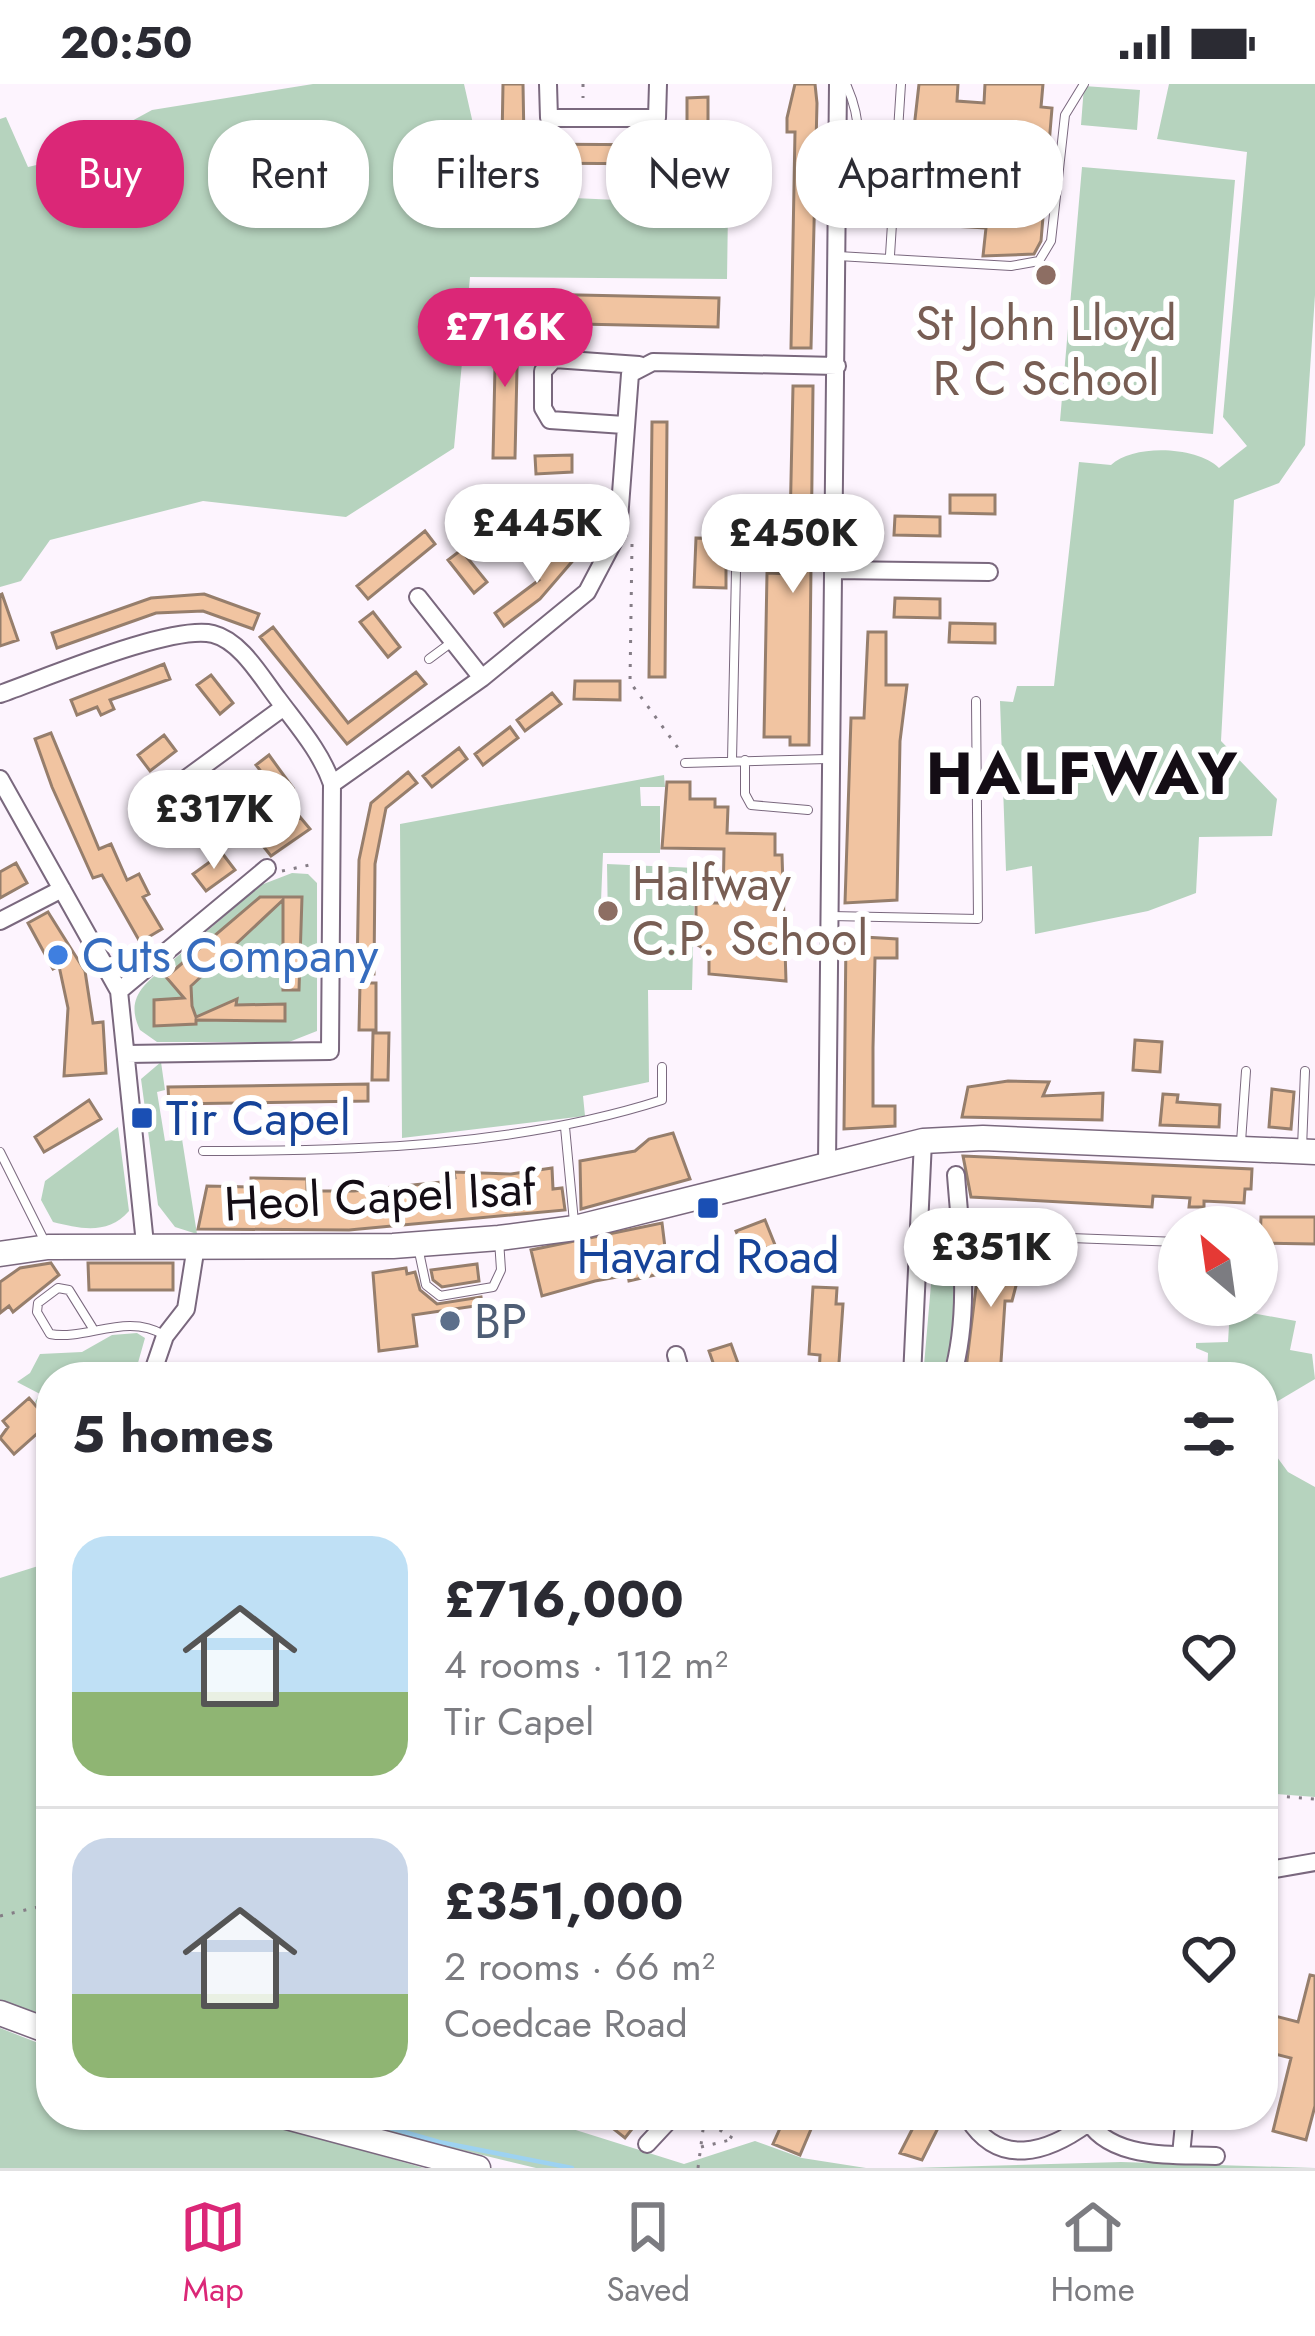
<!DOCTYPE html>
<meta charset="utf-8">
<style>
:root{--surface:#fff;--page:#f7f7f7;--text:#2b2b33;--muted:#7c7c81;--line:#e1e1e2;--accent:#db2777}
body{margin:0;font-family:Jost,sans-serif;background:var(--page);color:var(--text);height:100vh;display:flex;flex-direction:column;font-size:45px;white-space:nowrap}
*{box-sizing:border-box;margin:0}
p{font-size:39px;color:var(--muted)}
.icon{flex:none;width:66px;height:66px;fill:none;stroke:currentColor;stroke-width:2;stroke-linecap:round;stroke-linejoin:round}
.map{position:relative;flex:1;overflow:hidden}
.drawer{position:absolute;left:36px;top:1278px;width:1242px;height:768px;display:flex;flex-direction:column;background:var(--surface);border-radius:48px;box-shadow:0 3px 9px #0004}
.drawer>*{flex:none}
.top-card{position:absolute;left:36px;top:36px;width:1245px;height:108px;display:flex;gap:24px}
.needle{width:78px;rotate:331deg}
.fabs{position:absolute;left:1158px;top:1122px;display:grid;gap:24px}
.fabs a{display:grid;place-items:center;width:120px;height:120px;border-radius:50%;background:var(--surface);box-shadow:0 3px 9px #0004;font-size:60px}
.price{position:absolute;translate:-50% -102px;padding:0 27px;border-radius:42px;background:#fff;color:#222;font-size:39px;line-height:78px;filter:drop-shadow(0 3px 6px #0008)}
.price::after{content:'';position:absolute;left:50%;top:72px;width:36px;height:27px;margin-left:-18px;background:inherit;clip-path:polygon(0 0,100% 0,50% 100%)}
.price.on{background:var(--accent);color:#fff}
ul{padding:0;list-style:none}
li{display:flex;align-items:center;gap:36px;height:300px;padding:0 36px}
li+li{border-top:3px solid var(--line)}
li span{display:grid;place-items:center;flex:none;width:336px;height:240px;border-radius:36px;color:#555}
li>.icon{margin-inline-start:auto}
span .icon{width:144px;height:144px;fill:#fffc;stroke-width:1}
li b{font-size:51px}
h2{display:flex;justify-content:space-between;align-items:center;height:144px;padding:0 36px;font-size:51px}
.tag{padding:0 42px;border-radius:48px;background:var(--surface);box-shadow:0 3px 9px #0004;font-size:42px;line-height:108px}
.tag.on{background:var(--accent);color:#fff}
.status{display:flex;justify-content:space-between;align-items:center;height:84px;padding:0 60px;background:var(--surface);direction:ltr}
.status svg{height:33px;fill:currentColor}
.tab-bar{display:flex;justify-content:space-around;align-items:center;height:168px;border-top:3px solid var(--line);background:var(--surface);font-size:33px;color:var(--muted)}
.tab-bar a{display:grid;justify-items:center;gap:6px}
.tab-bar .on{color:var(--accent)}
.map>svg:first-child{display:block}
</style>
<div class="status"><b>20:50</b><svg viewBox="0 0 49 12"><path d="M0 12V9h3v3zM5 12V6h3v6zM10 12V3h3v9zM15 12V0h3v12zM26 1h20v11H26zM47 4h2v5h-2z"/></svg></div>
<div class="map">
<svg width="1315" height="2084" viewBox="0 0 1315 2084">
<rect width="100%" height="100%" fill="#fdf4fe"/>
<path fill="#b6d3be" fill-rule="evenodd" d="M313,0H464L489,110L683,119L682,63L722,65L719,126H728L727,195L470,193L454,364L346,433L203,417L50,456L21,497L0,503V35L6,33L28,83L62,75L152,26Z
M1169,0H1315V211L1305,361L1279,399L1234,416L1221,657L1277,715L1272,752L1199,753L1196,809L1148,827L1035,850L1032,782L1006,787L1000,617L1013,618L1017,602H1054L1079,378L1111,381C1133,360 1197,362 1219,384L1247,362L1223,333L1247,68L1157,55Z
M1084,2L1140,6L1137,46L1081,41Z
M1082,83L1235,96L1213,350L1060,337Z
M664,691L665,703H640L641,722H660V769H603L600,841L608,840L607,780L695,784L692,906H648L649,998L583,1012L585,1032L402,1054L400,740Z
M292,789L308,790L317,799V947L289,958H157L140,946C125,915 143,901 166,882L171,888L166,893L176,903L185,894L172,877L261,801ZM191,915L196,940L154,942L155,916Z
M161,978L165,1006L157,1008L165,1057L182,1055L197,1150L175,1143L158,1121L141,995Z
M118,1043L129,1127C108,1151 81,1145 53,1138L41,1116L45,1097Z
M941,1153L949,1157C954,1199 961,1253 939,1292L923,1293L935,1154Z
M1230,1225L1296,1237L1290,1266L1312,1270L1315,1295L1263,1326V1293H1207L1208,1269L1196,1264V1259L1228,1258Z
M137,1249L145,1254L134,1293H51V1323L42,1327L35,1318L40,1310L17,1298L30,1289L40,1270L82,1268L112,1251Z
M1263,1354L1288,1388L1315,1403V1713L1263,1709Z
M51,1478V1937L0,1918V1494Z
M0,1944L51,1964V2031H238L424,2084H0Z
M318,2031H528L684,2080L755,2057L802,2074L866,2084H536Z
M1121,2078L1315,2084H909Z"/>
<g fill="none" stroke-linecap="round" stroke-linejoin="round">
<path stroke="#9dd2f1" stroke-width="4.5" d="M345,2031L439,2058L572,2084"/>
</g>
<path fill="#f1c4a1" stroke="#967e6c" stroke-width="3" d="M503,0H523L524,57H502Z
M795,0H815L817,19L811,264H791L795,48H787V34Z
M919,0H958L957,17L984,19L985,0H1043L1041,23L1052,24L1041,157L1034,170L983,172L986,144L937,141L940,99L908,97Z
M708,13V60H687V14Z
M524,60L678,61V80L523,79Z
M532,210L719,214L718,243L532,239Z
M496,238L518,239L515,374H493Z
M793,302H813L809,661H790V653H764L767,489L789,490Z
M652,338H667L665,593H649Z
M572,371V388L536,390L535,372Z
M575,408L592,410L588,451L571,450Z
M950,411H995V430L950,429Z
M895,432L940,433V452L894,451Z
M425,447L435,460L368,515L357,502Z
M696,454L743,455L742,481L726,480V504L694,503Z
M563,461L576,473L540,515L504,542L495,529L539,496L535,492Z
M461,466L487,498L474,509L448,476Z
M2,510L18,556L0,562V511Z
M204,510L259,530L253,545L203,527L156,529L57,564L52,549L151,514Z
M895,514L940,515V534L894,533Z
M373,528L400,563L388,573L360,538Z
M950,539L995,540V559L949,558Z
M273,543L348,639L416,588L426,600L347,660L260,553Z
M868,548H886V601H907L900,657L897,816L845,819L851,634H864Z
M164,580L170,595L110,616L114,625L101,631L97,623L77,631L71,616Z
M211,591L233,619L220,630L197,601Z
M575,597H620V616L574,615Z
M552,609L561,620L525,647L517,636Z
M510,643L518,654L483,681L475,670Z
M51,649L99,765L111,760L127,796L139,790L149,810L143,813L162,845L140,858L102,791L93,794L52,703L35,655Z
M164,651L176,667L150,687L138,671Z
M459,664L467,675L432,703L423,692Z
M269,671L293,704L281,714L256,681Z
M408,688L417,699L386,724L375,780L374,890H357L359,776L371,719Z
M667,698H690V715H715V723H728L727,749L775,750V771H782L786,897L709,890V868L696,860V819H723L724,765L662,764Z
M149,702L171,732L156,745L133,714Z
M207,711L220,728L195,747L182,729Z
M300,733L310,745L271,772L263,762Z
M222,769L235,786L206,807L193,790Z
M16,779L27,799L0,814V788Z
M260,813H302L299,906H283V816L191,902L192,922L196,933L237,915L236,921L285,920V937L196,936V940L154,942V916L184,914L166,893Z
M48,828L85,887L93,939L103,938L106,989L64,992L68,924L59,882L53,885L28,839Z
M846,852L897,855V874H875L873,964V1022H895V1042L844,1045Z
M360,899H376V946H359Z
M373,949H389L388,996H372Z
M1135,956L1162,958L1160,988L1133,986Z
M1008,997L1049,998L1043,1012L1103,1009L1102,1036L962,1033L968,1003Z
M368,1000V1017L169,1020L168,1003Z
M1272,1005L1294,1008L1291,1045L1269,1043Z
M1163,1010L1178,1011L1177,1018L1220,1021L1219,1043L1160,1041Z
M89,1016L101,1035L44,1068L35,1053Z
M673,1049L690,1095L581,1125L580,1077L635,1067L649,1055Z
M963,1072L1252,1085L1251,1105H1245L1244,1119L1204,1117V1123H1189L1190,1114L1153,1112L1152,1123L971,1113Z
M552,1084L553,1105L562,1104L565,1126L349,1146L198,1145L207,1102L251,1103V1094L307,1095V1107H354L442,1098L455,1094L454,1088L511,1090Z
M1261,1133H1315V1160L1260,1159Z
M765,1136L775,1161L746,1172L736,1147Z
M662,1139L668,1188L629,1197L628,1191L595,1197L542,1212L531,1166Z
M982,1159L1016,1160L1017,1198L1012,1217H1005L1000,1293H965L976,1203H983Z
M51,1179L59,1191L13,1228L9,1222L0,1229V1198L20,1184Z
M88,1179H173V1206H89Z
M477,1180L479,1197L442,1203L433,1196L431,1186Z
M406,1184L407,1190L415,1188L420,1206L437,1220L481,1213L482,1221L413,1231L417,1262L379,1267L373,1189Z
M813,1203L837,1204L836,1220H843L838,1293H819L820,1271L809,1270Z
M731,1260L743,1293H718L709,1267Z
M29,1314L50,1338L14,1370L0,1354L8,1343L3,1337Z
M1310,1891L1315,1892V2022L1306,2056L1273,2047L1291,1974L1263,1967V1929L1298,1938Z
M596,2031H643L625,2054Z
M786,2031H817L800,2071L773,2060Z
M918,2034L939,2042L922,2076L900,2069Z"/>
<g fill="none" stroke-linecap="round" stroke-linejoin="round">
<g stroke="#7a687e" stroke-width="10">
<path id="lane" d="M842,118C861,77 865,42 846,0
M890,171L901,0
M838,172L1011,182L1039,177L1051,157L1065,31L1084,0
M429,575L452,558
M732,676L736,487
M745,676V710L751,721L808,726
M685,679L827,675
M831,832L978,835L976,617
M565,1043L574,1138
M1241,1058L1246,987
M1302,1064L1305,987
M203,1067C357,1067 515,1063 662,1016V983
M0,1068L45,1158
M961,1150L1179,1158
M418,1163L426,1201L440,1212L493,1203L501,1186L499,1156
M92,1243L69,1206L58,1204L38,1219L37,1228L50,1250C86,1257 126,1228 164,1251"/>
</g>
<g stroke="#7a687e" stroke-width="20">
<path id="street" d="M548,0L549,34H657L658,0
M624,341L550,336L543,324V287L554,275L639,281
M835,486L989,488
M418,513L482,594
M0,610C46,594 172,540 213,550C241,557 261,593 278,615C298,642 321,668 332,700
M0,695L119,907L145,1160
M176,702L284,623
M0,837L62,805
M119,907L267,784
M127,970L330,967L332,700L482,594L587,508L618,449L630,290L653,278L837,282
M827,1079L838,0
M676,1271L682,1293
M151,1293L165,1252L186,1225L196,1162
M912,1293L923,1057
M952,1293C971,1229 961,1157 956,1091
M1263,1787L1315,1778
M1085,2031C1106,2077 1174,2070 1216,2072
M744,2034V2031
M968,2034C999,2084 1047,2069 1088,2039
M647,2060L674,2031
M1181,2071L1184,2040"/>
</g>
<g stroke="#7a687e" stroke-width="27">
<path id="secondary" d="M0,1170L48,1163L393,1162L499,1154L575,1144L923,1057L983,1054L1315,1068"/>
</g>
<g stroke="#7a687e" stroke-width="27">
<path id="primary" d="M0,1929L51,1948
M279,2031L478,2084"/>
</g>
<path stroke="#857d86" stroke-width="3" stroke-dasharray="3 9" stroke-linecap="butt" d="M583,0V14
M632,460L630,598L681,668
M282,787L314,780
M1263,1711L1315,1715
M0,1832L51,1820
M701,2063L734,2055L704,2036L718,2031
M698,2084L704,2038"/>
<use href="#lane" stroke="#fff" stroke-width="8"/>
<use href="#street" stroke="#fff" stroke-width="16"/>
<use href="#secondary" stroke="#fff" stroke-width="24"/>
<use href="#primary" stroke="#fff" stroke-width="24"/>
</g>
<g fill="#8d6e63" stroke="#fff" stroke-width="4.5">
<circle cx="1046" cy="191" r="12"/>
<circle cx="608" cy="827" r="12"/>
</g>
<circle fill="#3f7fe0" stroke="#fff" stroke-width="4.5" cx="58" cy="871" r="12"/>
<g fill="#1a4fb4" stroke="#fff" stroke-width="4.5">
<rect x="130" y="1022" width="24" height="24" rx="6"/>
<rect x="696" y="1112" width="24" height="24" rx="6"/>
</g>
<circle fill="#5c6f8a" stroke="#fff" stroke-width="4.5" cx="450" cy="1237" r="12"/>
<g text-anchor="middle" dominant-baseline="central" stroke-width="12" stroke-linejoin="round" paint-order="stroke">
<g font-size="48" fill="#785e54" stroke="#fff">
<text x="1046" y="239">St John Lloyd<tspan x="1046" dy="55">R C School</tspan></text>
<text x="632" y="799" text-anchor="start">Halfway<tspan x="632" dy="55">C.P. School</tspan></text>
</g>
<g font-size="48" fill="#366cbe" stroke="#fff" text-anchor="start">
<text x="82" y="871">Cuts Company</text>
</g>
<g font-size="48" fill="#164399" stroke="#fff" text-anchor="start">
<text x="166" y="1034">Tir Capel</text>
<text x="708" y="1172" text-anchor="middle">Havard Road</text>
</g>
<g font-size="48" fill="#140d15" stroke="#fff">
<text transform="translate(380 1112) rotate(-3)">Heol Capel Isaf</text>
</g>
<g font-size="48" fill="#4e5e75" stroke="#fff" text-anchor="start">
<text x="474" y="1237">BP</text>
</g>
<g font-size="60" font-weight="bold" letter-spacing="3" fill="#140d15" stroke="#fff">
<text x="1083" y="689">HALFWAY</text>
</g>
</g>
</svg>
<div class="fabs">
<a><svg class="needle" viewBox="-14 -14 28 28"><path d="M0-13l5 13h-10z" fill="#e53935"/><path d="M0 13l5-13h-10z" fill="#7c7c81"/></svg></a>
</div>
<b class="price on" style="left:505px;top:306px">£716K</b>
<b class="price" style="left:537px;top:502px">£445K</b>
<b class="price" style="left:793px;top:512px">£450K</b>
<b class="price" style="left:214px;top:788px">£317K</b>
<b class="price" style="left:991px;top:1226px">£351K</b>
<div class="top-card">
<a class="tag on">Buy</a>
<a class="tag">Rent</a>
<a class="tag">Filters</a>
<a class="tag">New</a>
<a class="tag">Apartment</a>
</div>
<section class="drawer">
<h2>5 homes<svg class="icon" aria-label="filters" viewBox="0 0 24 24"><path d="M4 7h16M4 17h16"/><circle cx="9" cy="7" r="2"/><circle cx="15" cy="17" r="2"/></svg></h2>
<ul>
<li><span style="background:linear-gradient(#bfe0f5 65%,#8fb573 0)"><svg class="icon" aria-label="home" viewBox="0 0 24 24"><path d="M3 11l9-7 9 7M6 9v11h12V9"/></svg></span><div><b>£716,000</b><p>4 rooms · 112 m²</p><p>Tir Capel</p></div><svg class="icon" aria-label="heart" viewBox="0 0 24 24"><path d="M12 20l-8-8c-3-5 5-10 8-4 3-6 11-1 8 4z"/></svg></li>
<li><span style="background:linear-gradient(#c9d6e8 65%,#8fb573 0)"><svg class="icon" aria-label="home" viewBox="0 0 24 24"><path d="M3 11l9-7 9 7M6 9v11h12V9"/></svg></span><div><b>£351,000</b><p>2 rooms · 66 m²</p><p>Coedcae Road</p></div><svg class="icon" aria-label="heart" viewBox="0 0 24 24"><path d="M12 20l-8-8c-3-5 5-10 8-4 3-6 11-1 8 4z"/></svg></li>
</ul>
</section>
</div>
<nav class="tab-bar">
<a class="on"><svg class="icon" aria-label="map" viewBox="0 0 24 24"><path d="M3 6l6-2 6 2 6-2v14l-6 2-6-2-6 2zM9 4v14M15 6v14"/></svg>Map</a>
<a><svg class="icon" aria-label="saved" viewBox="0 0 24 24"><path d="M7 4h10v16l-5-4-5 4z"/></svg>Saved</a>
<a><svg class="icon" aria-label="home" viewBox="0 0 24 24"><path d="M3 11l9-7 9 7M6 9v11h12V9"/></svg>Home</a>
</nav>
